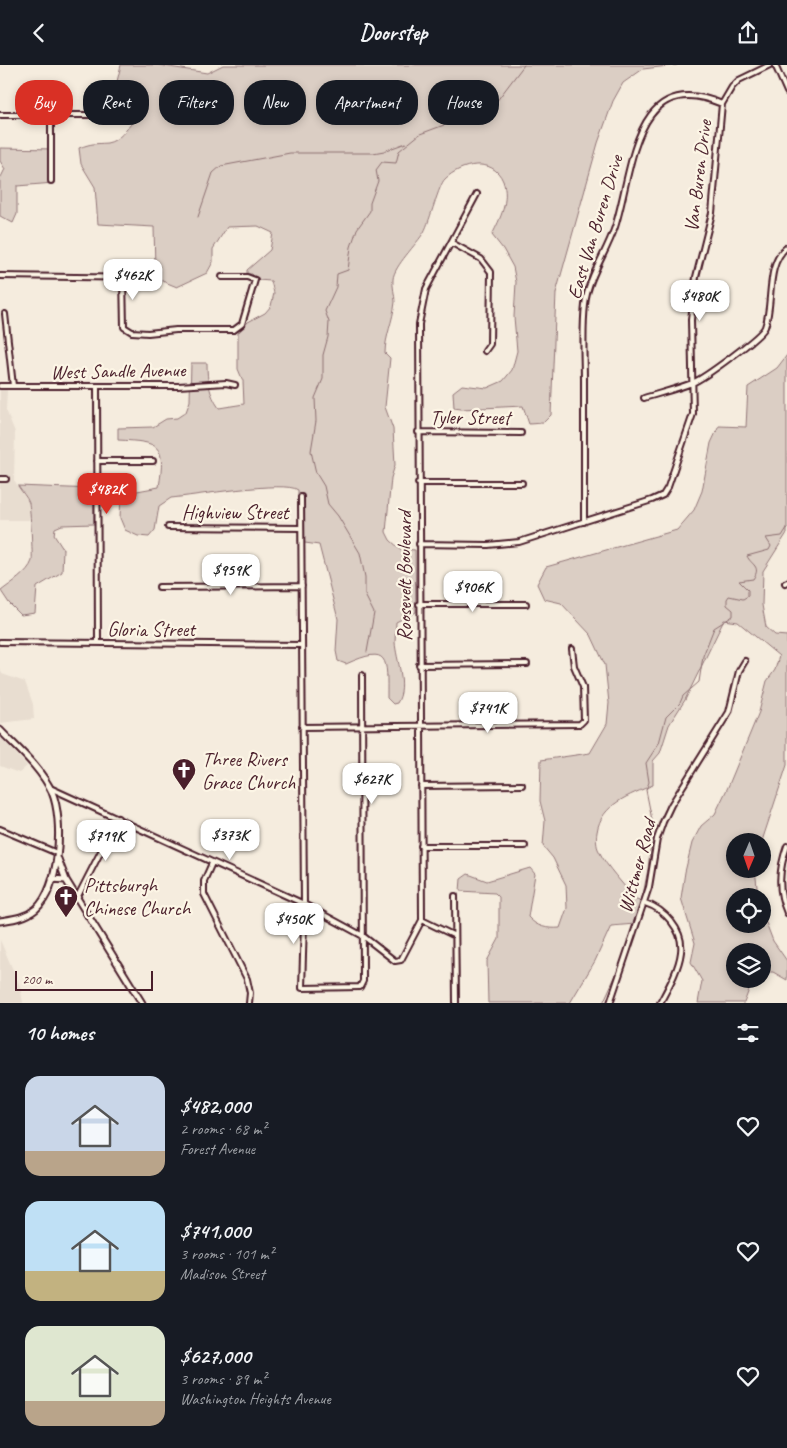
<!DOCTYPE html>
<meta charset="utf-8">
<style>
:root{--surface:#171b24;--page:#242831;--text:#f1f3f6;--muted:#9ea1a6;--accent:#d93025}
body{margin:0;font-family:Caveat,sans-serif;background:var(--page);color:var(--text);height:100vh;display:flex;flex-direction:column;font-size:19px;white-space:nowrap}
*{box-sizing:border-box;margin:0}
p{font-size:16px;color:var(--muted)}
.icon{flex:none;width:28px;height:28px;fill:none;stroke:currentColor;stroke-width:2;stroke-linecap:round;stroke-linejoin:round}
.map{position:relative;height:938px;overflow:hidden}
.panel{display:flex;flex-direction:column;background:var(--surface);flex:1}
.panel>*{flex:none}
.guide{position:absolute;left:15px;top:15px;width:500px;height:45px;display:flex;gap:10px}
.needle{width:32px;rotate:182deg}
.fabs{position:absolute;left:726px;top:768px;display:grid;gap:10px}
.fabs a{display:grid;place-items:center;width:45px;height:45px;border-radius:50%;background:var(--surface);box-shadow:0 2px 8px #0003;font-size:25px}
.scale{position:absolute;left:15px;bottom:12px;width:138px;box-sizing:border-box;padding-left:5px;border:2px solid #4a1f2b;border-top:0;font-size:14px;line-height:18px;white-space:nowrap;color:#4a1f2b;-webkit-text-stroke:4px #fcf5e5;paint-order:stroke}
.price{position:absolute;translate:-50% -42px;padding:0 11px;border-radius:10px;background:#fff;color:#222;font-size:16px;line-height:32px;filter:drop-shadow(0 1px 2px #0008)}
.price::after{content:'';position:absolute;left:50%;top:30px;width:15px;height:11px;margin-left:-8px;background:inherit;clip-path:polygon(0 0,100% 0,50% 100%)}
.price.active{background:var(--accent);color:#fff}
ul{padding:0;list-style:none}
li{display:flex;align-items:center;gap:15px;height:125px;padding:0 25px}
li span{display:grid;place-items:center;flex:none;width:140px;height:100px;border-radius:15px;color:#555}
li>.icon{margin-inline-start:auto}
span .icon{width:60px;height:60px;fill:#fffc;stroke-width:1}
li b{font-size:21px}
h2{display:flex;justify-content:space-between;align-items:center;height:60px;padding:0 25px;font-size:21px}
.chip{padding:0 18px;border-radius:20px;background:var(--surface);box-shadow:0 2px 8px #0003;font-size:18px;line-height:45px}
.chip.active{background:var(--accent);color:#fff}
header{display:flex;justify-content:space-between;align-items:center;height:65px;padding:0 25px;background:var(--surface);font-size:22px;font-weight:600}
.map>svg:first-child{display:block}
</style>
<header><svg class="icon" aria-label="back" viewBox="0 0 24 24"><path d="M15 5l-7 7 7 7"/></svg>Doorstep<svg class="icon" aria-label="share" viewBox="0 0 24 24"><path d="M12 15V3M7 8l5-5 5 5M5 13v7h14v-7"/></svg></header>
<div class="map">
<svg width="787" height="938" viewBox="0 0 787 938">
<rect width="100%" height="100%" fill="#f5ecde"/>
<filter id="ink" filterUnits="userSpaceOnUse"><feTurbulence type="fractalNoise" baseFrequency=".02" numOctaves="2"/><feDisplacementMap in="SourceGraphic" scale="10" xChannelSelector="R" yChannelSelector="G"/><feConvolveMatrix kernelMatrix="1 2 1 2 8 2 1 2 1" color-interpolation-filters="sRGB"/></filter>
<g filter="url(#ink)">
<path fill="#e8ddd0" d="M0,325H7L6,345L15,367L14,415L29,438V455H0Z
M0,603L2,609L25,617L33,639L34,654L0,658Z
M0,671L27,701L19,708L0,701Z
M0,875L20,921L23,938H0Z"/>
<path fill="#dbcec4" stroke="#927678" d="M121,0H157L207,8L223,0H677L643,4L623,18L613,36L598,78L556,228L551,350L543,358L529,359L523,341L461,344L454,343L453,327L462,320L487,323L503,316L512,305L517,286L514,252L516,217L513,202L503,184L492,170C500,154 510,135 503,116C493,91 460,99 445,114C439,119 430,156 424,167C417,179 394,201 393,214C392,221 395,230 395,237C393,256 385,272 385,288L390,293L385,342L393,364L395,400L391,413L386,467L390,475L400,484L415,485L416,547L396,557C396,564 395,570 395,577C396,595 408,621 397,638L393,639L387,633C387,594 390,579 346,599L338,596L336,586L338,554L319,480L298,477V425C285,415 193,431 171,433L159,441L155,465L149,472L138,471L125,465L120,453L121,429L159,422C166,379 160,377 118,375V363L153,362L166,354L177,353L186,347L190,336L191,298H207C207,315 209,329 219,343L244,339L243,316L238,304V268L248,257L265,248L271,241L274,228L271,216L257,215L252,209H247V205L270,185L273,168L258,161L227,162L213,184V197L207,208L177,222L160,215L155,203L154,162L98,159L95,122L81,99L79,83C92,78 94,79 107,78C119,76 127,64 134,55L133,40L121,38L114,29Z
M0,83L54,84V118L17,121V149L13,158L0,151V114L5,104L0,96Z
M787,290V468L763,506L762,540L766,562L775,570L787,571V700L762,776H735V804H755L758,831H735V859H762L763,850L773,876L787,896V915L773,907H763L762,886H735V914H753L744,938H698L702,916L691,897L695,878L681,833L685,807L692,778L701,761L715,749L728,722L759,647L767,616L775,605L779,591L738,557L724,555L685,635L669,660L660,688L653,696V720C630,730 601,739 597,767C596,773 596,781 599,786C607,803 623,818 634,833L642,836L635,859L611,861L595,896L570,938H488L487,896L499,874V832L495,828L460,826L461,814L468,809L487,816L530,803L535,809L528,852C537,862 547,864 560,863L567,843L566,820L553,793L543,781L545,756L540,736L541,695L590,688L607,659L609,638L605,600L591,570L561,538L544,534L537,519L546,502L677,465L694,445L702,426L711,378L719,361L746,362L748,322L777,303Z
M18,421L94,424V459L62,460L55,463L54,470L63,484L62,507L37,522L35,548L21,550L9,538L1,526C11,518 28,508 32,496C33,492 30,442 29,438C27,432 21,426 18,421Z"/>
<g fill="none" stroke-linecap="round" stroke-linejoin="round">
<path stroke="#8c6e70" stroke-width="1" d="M198,152L213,108L221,101L290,88H373L384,86L406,78
M367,587L374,548L365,530V512L360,488L338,451L328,439L324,421L316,408L311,386L316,356L315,333L323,314V290L328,272L329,257L325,246L336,222L337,209L348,205L351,182L357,164L370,146V138L378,116L376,105L382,97L396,98L399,86L420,69L487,44L496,37L524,0
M603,938L620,901L643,830L648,804L653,760L646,725L649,717L646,698L659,678L666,652L680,638L683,631L699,617L703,591L714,563L733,551V545L727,540V534L729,531L743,534L748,531V525L739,516L753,514C762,501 751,500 747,491L769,485L771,481L766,473L782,471L787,463"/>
<g stroke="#4a1f2b" stroke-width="8">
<path id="street" d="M775,0L787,27
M0,50H91
M51,50V116
M452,178L481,194L491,207L490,279L485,286
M0,211L150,213
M123,212L124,262L132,267L148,268L176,265H234L242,259L255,215L247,212H222
M5,249L13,321
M0,321H178L226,318L235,320
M97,321L98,578
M644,333C660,328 677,324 692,318C703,314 762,271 765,262C774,237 765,200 787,182
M418,367L521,368
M97,396H153
M0,414H6
M418,418H522
M301,432L304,839
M584,457C584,410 584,363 584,316C584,291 582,265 585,240C588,212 606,189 615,162C633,106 633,1 722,39
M168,462L301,463
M419,479L488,480L519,477L652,435L663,430L668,422L693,349L691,255L696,212L712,148L722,39L732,22L739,15L770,0
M785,518L787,517
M159,522L302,521
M419,539H526
M0,577L301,580
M419,600L527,599
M302,662L580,659L584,655L583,622L574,601L572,584
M421,721L522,720
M50,723L304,839L363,871L395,896L401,895L422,855L419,259L426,224L477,129
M0,764L57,788
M421,781H525
M787,781C779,804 777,825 787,848
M212,798L204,816V829L247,914L250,928L249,938
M455,831L456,938
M77,833L118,753
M645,838C664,844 684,865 681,887C679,904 668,923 660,938
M309,842L304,857L302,923L360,922L363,916L362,610
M422,855L455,871
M610,938L649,822L657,774L663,757L671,740L729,647L739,606L745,596"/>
</g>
<g stroke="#4a1f2b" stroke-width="9">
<path id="secondary" d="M0,665C17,683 41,703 52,727C64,756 60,822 36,844C25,853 13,854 0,856
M58,794L66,815L142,938
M52,814L66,815"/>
</g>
<use href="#street" stroke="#fcf5e5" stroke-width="4"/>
<use href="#secondary" stroke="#fcf5e5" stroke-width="5"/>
</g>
</g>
<defs>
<g id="church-pin" transform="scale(1.25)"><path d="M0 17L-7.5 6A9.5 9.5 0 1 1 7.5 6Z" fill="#4a1f2b" stroke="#fcf5e5"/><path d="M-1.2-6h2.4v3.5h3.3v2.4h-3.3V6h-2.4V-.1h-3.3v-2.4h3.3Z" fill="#fff"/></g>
</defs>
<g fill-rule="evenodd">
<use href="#church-pin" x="184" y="705"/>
<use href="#church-pin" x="66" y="832"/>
</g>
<g text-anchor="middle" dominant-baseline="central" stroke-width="4.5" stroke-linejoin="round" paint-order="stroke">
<g font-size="20" fill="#4a1f2b" stroke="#fcf5e5">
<text transform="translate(698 111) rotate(-83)">Van Buren Drive</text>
<text transform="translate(595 162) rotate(-73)">East Van Buren Drive</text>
<text transform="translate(118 306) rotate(-1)">West Sandle Avenue</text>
<text x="470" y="352">Tyler Street</text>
<text x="235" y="447">Highview Street</text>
<text transform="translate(404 511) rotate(-90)">Roosevelt Boulevard</text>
<text x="151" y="564">Gloria Street</text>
<text transform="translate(637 801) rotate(-75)">Wittmer Road</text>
</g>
<g font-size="20" fill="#4a1f2b" stroke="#fcf5e5" text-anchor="start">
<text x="202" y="694">Three Rivers<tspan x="202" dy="23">Grace Church</tspan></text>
<text x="84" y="820">Pittsburgh<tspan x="84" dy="23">Chinese Church</tspan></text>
</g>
</g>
</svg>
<div class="fabs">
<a><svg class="needle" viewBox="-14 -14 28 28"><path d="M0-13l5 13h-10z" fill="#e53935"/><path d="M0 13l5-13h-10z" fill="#9ea1a6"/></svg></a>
<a><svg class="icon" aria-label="locate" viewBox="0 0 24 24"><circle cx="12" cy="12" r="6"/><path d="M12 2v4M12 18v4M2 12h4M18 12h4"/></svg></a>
<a><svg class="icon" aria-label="layers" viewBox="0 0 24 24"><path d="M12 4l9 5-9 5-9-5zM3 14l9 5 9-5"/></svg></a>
</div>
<div class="scale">200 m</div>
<b class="price" style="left:133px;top:236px">$462K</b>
<b class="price" style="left:700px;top:257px">$480K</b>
<b class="price active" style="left:107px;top:450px">$482K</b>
<b class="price" style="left:231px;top:531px">$959K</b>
<b class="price" style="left:473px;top:548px">$906K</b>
<b class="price" style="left:488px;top:669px">$741K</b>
<b class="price" style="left:372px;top:740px">$627K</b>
<b class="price" style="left:230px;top:796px">$373K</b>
<b class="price" style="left:106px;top:797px">$719K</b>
<b class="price" style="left:294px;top:880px">$450K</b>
<div class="guide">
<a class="chip active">Buy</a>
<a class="chip">Rent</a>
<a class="chip">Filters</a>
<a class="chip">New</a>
<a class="chip">Apartment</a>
<a class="chip">House</a>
</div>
</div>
<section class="panel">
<h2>10 homes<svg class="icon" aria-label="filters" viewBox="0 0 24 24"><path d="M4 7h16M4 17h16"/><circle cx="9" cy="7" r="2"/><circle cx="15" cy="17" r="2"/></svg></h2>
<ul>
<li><span style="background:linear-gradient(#c9d6e8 75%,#b9a48a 0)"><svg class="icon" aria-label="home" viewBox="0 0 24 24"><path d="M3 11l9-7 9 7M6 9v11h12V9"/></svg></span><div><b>$482,000</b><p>2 rooms · 68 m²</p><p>Forest Avenue</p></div><svg class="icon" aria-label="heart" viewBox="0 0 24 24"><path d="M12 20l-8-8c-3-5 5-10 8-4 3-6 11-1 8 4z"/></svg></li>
<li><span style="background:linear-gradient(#bfe0f5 70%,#c2b280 0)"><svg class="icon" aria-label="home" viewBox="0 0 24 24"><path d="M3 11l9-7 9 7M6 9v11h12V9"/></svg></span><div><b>$741,000</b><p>3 rooms · 101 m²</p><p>Madison Street</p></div><svg class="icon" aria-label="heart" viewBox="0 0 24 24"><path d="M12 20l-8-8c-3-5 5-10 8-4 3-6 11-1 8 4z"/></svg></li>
<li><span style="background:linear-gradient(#dfe7d0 75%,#b9a48a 0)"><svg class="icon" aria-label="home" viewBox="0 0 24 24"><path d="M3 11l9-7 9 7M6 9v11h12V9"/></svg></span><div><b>$627,000</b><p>3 rooms · 89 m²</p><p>Washington Heights Avenue</p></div><svg class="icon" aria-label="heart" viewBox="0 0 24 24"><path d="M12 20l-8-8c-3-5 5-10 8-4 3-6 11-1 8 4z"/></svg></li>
</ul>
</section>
